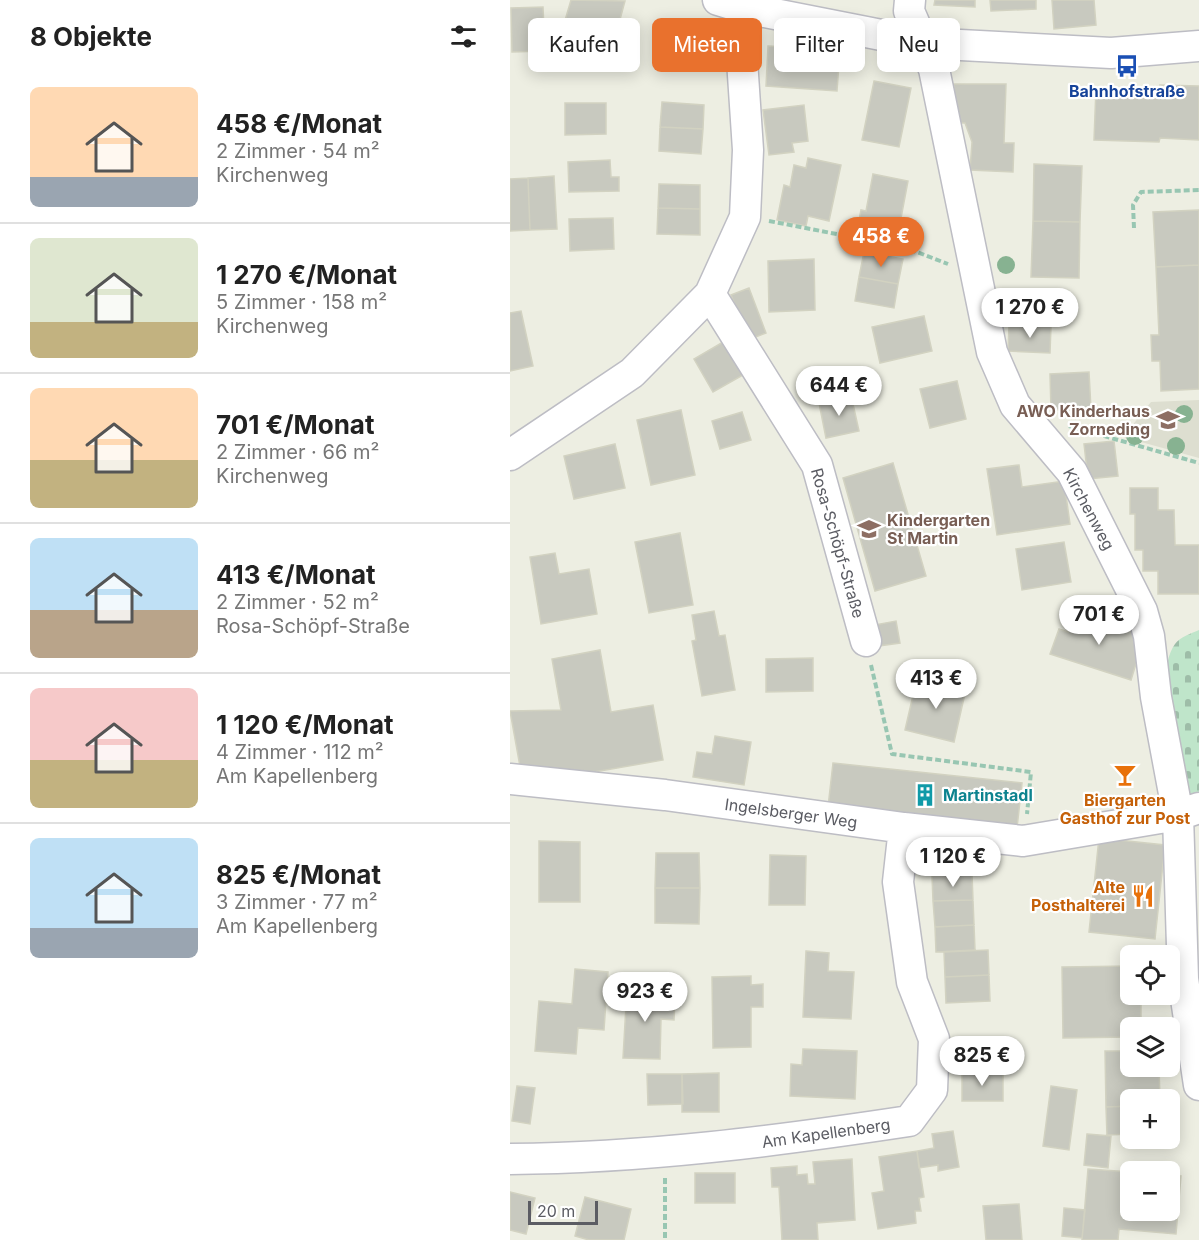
<!DOCTYPE html>
<html lang="de">
<meta charset="utf-8">
<style>
:root{--surface:#fff;--page:#f6f6f6;--text:#222;--muted:#767676;--line:#e0e0e0;--accent:#e9712d}
body{margin:0;font-family:Inter,sans-serif;background:var(--page);color:var(--text);height:100vh;display:flex;flex-direction:column;font-size:22px;white-space:nowrap}
*{box-sizing:border-box;margin:0}
p{font-size:20px;color:var(--muted)}
.icon{flex:none;width:33px;height:33px;fill:none;stroke:currentColor;stroke-width:2;stroke-linecap:round;stroke-linejoin:round}
.map{position:relative;flex:1;overflow:hidden}
.sheet{display:flex;flex-direction:column;background:var(--surface);width:510px}
.sheet>*{flex:none}
.top-card{position:absolute;left:18px;top:18px;width:570px;height:54px;display:flex;gap:12px}
.controls{position:absolute;left:610px;top:945px;display:grid;gap:12px}
.controls a{display:grid;place-items:center;width:60px;height:60px;border-radius:9px;background:var(--surface);box-shadow:0 3px 15px #0003;font-size:30px}
.scale{position:absolute;left:18px;bottom:15px;width:70px;box-sizing:border-box;padding-left:6px;border:3px solid #5b5c63;border-top:0;font-size:16px;line-height:21px;white-space:nowrap;color:#5b5c63;-webkit-text-stroke:4px #fff;paint-order:stroke}
.price{position:absolute;translate:-50% -51px;padding:0 14px;border-radius:21px;background:#fff;color:#222;font-size:20px;line-height:39px;filter:drop-shadow(0 2px 3px #0008)}
.price::after{content:'';position:absolute;left:50%;top:36px;width:18px;height:14px;margin-left:-9px;background:inherit;clip-path:polygon(0 0,100% 0,50% 100%)}
.price.on{background:var(--accent);color:#fff}
ul{padding:0;list-style:none}
li{display:flex;align-items:center;gap:18px;height:150px;padding:0 30px}
li+li{border-top:2px solid var(--line)}
li span{display:grid;place-items:center;flex:none;width:168px;height:120px;border-radius:9px;color:#555}
li>.icon{margin-inline-start:auto}
span .icon{width:72px;height:72px;fill:#fffc;stroke-width:1}
li b{font-size:26px}
h2{display:flex;justify-content:space-between;align-items:center;height:72px;padding:0 30px;font-size:26px}
.chip{padding:0 21px;border-radius:9px;background:var(--surface);box-shadow:0 3px 15px #0003;font-size:21px;line-height:54px}
.chip.on{background:var(--accent);color:#fff}
main{display:flex;flex:1;min-height:0}
.map>svg:first-child{display:block}
</style>
<main>
<section class="sheet">
<h2>8 Objekte<svg class="icon" aria-label="filters" viewBox="0 0 24 24"><path d="M4 7h16M4 17h16"/><circle cx="9" cy="7" r="2"/><circle cx="15" cy="17" r="2"/></svg></h2>
<ul>
<li><span style="background:linear-gradient(#ffd9b3 75%,#9aa5b1 0)"><svg class="icon" aria-label="home" viewBox="0 0 24 24"><path d="M3 11l9-7 9 7M6 9v11h12V9"/></svg></span><div><b>458 €/Monat</b><p>2 Zimmer · 54 m²</p><p>Kirchenweg</p></div></li>
<li><span style="background:linear-gradient(#dfe7d0 70%,#c2b280 0)"><svg class="icon" aria-label="home" viewBox="0 0 24 24"><path d="M3 11l9-7 9 7M6 9v11h12V9"/></svg></span><div><b>1 270 €/Monat</b><p>5 Zimmer · 158 m²</p><p>Kirchenweg</p></div></li>
<li><span style="background:linear-gradient(#ffd9b3 60%,#c2b280 0)"><svg class="icon" aria-label="home" viewBox="0 0 24 24"><path d="M3 11l9-7 9 7M6 9v11h12V9"/></svg></span><div><b>701 €/Monat</b><p>2 Zimmer · 66 m²</p><p>Kirchenweg</p></div></li>
<li><span style="background:linear-gradient(#bfe0f5 60%,#b9a48a 0)"><svg class="icon" aria-label="home" viewBox="0 0 24 24"><path d="M3 11l9-7 9 7M6 9v11h12V9"/></svg></span><div><b>413 €/Monat</b><p>2 Zimmer · 52 m²</p><p>Rosa-Schöpf-Straße</p></div></li>
<li><span style="background:linear-gradient(#f6c9c9 60%,#c2b280 0)"><svg class="icon" aria-label="home" viewBox="0 0 24 24"><path d="M3 11l9-7 9 7M6 9v11h12V9"/></svg></span><div><b>1 120 €/Monat</b><p>4 Zimmer · 112 m²</p><p>Am Kapellenberg</p></div></li>
<li><span style="background:linear-gradient(#bfe0f5 75%,#9aa5b1 0)"><svg class="icon" aria-label="home" viewBox="0 0 24 24"><path d="M3 11l9-7 9 7M6 9v11h12V9"/></svg></span><div><b>825 €/Monat</b><p>3 Zimmer · 77 m²</p><p>Am Kapellenberg</p></div></li>
</ul>
</section>
<div class="map">
<svg width="689" height="1240" viewBox="0 0 689 1240">
<defs>
<pattern id="cemetery-stones" width="16" height="16" patternUnits="userSpaceOnUse" patternTransform="scale(1.5)"><rect width="16" height="16" fill="#bfe5ca"/><path d="M2 7V4a2 2 0 0 1 4 0v3zM10 15v-3a2 2 0 0 1 4 0v3z" fill="#9ebda8"/></pattern>
</defs>
<rect width="100%" height="100%" fill="#edeee2"/>
<path fill="#ddded0" d="M689,400V458L613,437L641,402Z"/>
<path fill="url(#cemetery-stones)" d="M689,630V794L682,795L672,788C666,752 643,675 665,644C670,637 682,633 689,630Z"/>
<path fill="#c8c9bf" stroke="#d2d2c1" stroke-width="1.5" d="M61,0L115,1L102,49L51,34Z
M425,0H465V7L424,5Z
M480,0H526V9L481,11Z
M542,0H584L586,25L544,29Z
M33,7L35,51L2,52L1,8Z
M158,26L204,30L200,71L155,67Z
M258,46L330,50L327,91L256,86Z
M364,81L401,88L389,147L352,140Z
M444,84H496L494,143H504L503,172L460,170L462,142L455,123H444Z
M650,85L689,86V140L650,138L649,142L584,140L586,88L650,90Z
M152,102L194,105L193,129L150,127Z
M55,103H96V134L55,135Z
M294,105L298,141L282,143L284,152L259,155L253,110Z
M150,127L193,129L191,154L149,151Z
M298,158L331,165L319,221L298,216L296,226L267,220L274,185L280,187L284,165L296,168Z
M100,160L101,177H109V191L59,192L58,162Z
M524,164L572,166L570,222L523,221Z
M363,174L398,181L391,218L401,220L397,241L347,230L351,210L356,211Z
M44,176L47,229L20,230L18,178Z
M18,178L20,230L0,231V179Z
M149,184L190,185V209L148,208Z
M148,208L190,209V235L147,234Z
M689,210V265L646,267L643,212Z
M103,218L104,249L60,251L59,219Z
M523,221L570,222L569,278L521,277Z
M354,252L393,259L388,284L349,277Z
M304,259L305,310L259,312L258,261Z
M689,265V389L651,391L650,361H642L641,335H649L646,267Z
M349,277L388,284L384,308L345,301Z
M239,288L256,333L238,340L221,295Z
M500,298L542,300L541,326L499,325Z
M11,311L23,366L0,371V313Z
M414,316L422,351L370,363L362,327Z
M499,325L541,326L540,353L498,351Z
M213,342L233,375L203,392L184,359Z
M579,372L581,409L541,410L540,374Z
M447,381L456,419L420,428L410,389Z
M341,395L349,431L316,438L309,403Z
M171,410L185,475L141,485L127,420Z
M232,412L241,440L210,449L202,421Z
M604,441L608,476L578,479L574,444Z
M105,444L115,488L64,499L54,456Z
M383,463L416,576L365,591L333,478Z
M509,465L512,487L554,481L560,524L487,535L477,469Z
M620,488H648V510H664L665,545H689V594H648V571H633V550H625V514H620Z
M170,533L183,605L139,613L125,542Z
M554,542L561,582L512,590L506,549Z
M45,553L49,574L79,569L87,614L31,624L20,557Z
M204,611L209,636L215,635L225,690L192,696L182,641L186,640L182,615Z
M564,612L635,635L621,680L540,654L549,629L558,632Z
M386,621L390,643L362,647L359,626Z
M90,650L101,712L143,705L153,760L67,775L11,772L0,711L51,710L42,659Z
M303,658V691L256,692V659Z
M407,678L456,689L444,742L395,730Z
M205,736L241,742L234,785L183,777L187,752L202,754Z
M323,763L512,783L507,828L318,807Z
M589,838L655,845L645,939L579,932Z
M29,841L70,842V902H29Z
M146,853H189L190,888H145Z
M260,855L296,856L295,905H259Z
M462,874L463,900L423,901L422,876Z
M145,888H190L189,924L145,923Z
M463,900L464,925L425,927L423,901Z
M464,925L465,950L426,952L425,927Z
M478,950L479,975L435,977L434,952Z
M296,951L319,953L318,971L344,972L341,1019L293,1017Z
M621,966V994H631V1028H621V1037L553,1038L552,967Z
M65,969L98,972L94,1030L68,1028L66,1054L25,1051L29,1001L62,1004Z
M479,975L480,1001L436,1003L435,977Z
M241,976V985L253,984V1007H241V1047L203,1048L202,977Z
M117,988L153,990L152,1000L165,1001L164,1020L151,1019L150,1059L113,1058Z
M452,1046H493V1073H452Z
M293,1049L347,1051L345,1099L280,1096L281,1064L292,1065Z
M595,1051H621V1066H649L650,1100H621V1106L596,1107Z
M209,1073V1112H172V1074Z
M452,1073H493V1101H452Z
M137,1074H172L173,1104L138,1105Z
M7,1086L25,1088L20,1124L2,1121Z
M541,1086L567,1090L559,1150L533,1146Z
M621,1106V1134L597,1135L596,1107Z
M443,1131L449,1167L428,1171V1165L409,1168L407,1151L424,1148L422,1134Z
M577,1134L601,1136L598,1168L574,1165Z
M407,1151L414,1197L409,1198L411,1211H405L406,1223L368,1229L362,1193L374,1191L369,1157Z
M342,1159L345,1220L307,1223L308,1240H272L269,1187H262L261,1168L287,1166V1175L297,1174L298,1184H305L303,1162Z
M578,1169L621,1172V1210H660V1175L671,1176L666,1234L609,1229L608,1240H572Z
M185,1173H225V1203H185Z
M0,1192L25,1198L16,1234L0,1230Z
M75,1197L121,1209L114,1240H79L65,1236Z
M509,1204L512,1240H476L473,1206Z
M554,1208L575,1210L572,1238L552,1236Z"/>
<g fill="none" stroke-linecap="round" stroke-linejoin="round">
<g stroke="#bdbdc4" stroke-width="33">
<path id="minor" d="M208,0L234,8L412,43L601,53L689,46
M400,0L399,11L424,69L482,352L505,405L562,472L632,611L639,636L646,697L668,815L673,979L689,1085
M200,294L307,465L356,641
M0,455L122,373L200,294L235,217L238,150L232,60L234,8
M0,779L155,795L394,828L513,841L668,815L689,808
M0,1159C134,1158 267,1141 399,1121L422,1090L424,1039L402,982L388,882L394,828"/>
</g>
<path stroke="#98c6b2" stroke-width="4" stroke-dasharray="6 3" stroke-linecap="butt" d="M259,221L394,247L438,264
M624,228L623,205L631,192L689,190
M559,426L689,463
M361,665L382,754L521,772L517,814
M155,1178V1240"/>
<use href="#minor" stroke="#fff" stroke-width="30"/>
</g>
<g fill="#87b291">
<circle cx="496" cy="265" r="9"/>
<circle cx="674" cy="414" r="9"/>
<circle cx="625" cy="436" r="9"/>
<circle cx="666" cy="446" r="9"/>
</g>
<defs>
<g id="bus-bare" transform="scale(1.8)"><path d="M-5-6H5V4H4V6H2V4H-2V6H-4V4H-5ZM-3.5-4V0h7V-4ZM-3.5 1.2v1.5H-2V1.2ZM2 1.2v1.5H3.5V1.2Z" fill="#1a4fb4" stroke="#fff" stroke-width="2.5" paint-order="stroke"/></g>
<g id="school-bare" transform="scale(1.8)"><path d="M0-5L7-2L0 1L-7-2ZM-4 1L0 2.5L4 1V4Q0 6-4 4Z" fill="#8d6e63" stroke="#fff" stroke-width="2.5" paint-order="stroke"/></g>
<g id="bar-bare" transform="scale(1.8)"><path d="M-6-5H6L.8 .8V4.5H3.5V6h-7V4.5H-.8V.8Z" fill="#e8710a" stroke="#fff" stroke-width="2.5" paint-order="stroke"/></g>
<g id="building-bare" transform="scale(1.8)"><path d="M-4-6H4V6H1V3H-1V6H-4ZM-2.5-4.3h1.7v1.8h-1.7ZM.8-4.3h1.7v1.8H.8ZM-2.5-1h1.7V.8h-1.7ZM.8-1h1.7V.8H.8Z" fill="#0f9aa8" stroke="#fff" stroke-width="2.5" paint-order="stroke"/></g>
<g id="restaurant-bare" transform="scale(1.8)"><path d="M-5-6h1v4h1v-4h1v4h1v-4h1v5L-1.5 .5V6h-2V.5L-5-1ZM5-6V6H3V1.5H1.5Q1.5-4 5-6Z" fill="#e8710a" stroke="#fff" stroke-width="2.5" paint-order="stroke"/></g>
</defs>
<g fill-rule="evenodd">
<use href="#bus-bare" x="617" y="66"/>
<use href="#school-bare" x="658" y="420"/>
<use href="#school-bare" x="359" y="529"/>
<use href="#bar-bare" x="615" y="775"/>
<use href="#building-bare" x="415" y="795"/>
<use href="#restaurant-bare" x="633" y="896"/>
</g>
<g text-anchor="middle" dominant-baseline="central" stroke-width="4.5" stroke-linejoin="round" paint-order="stroke">
<g font-size="16" font-weight="bold" fill="#164399" stroke="#fff">
<text x="617" y="91">Bahnhofstraße</text>
</g>
<g font-size="16" font-weight="bold" fill="#785e54" stroke="#fff" text-anchor="end">
<text x="640" y="411">AWO Kinderhaus<tspan x="640" dy="18">Zorneding</tspan></text>
<text x="377" y="520" text-anchor="start">Kindergarten<tspan x="377" dy="18">St Martin</tspan></text>
</g>
<g font-size="16" fill="#5b5c63" stroke="#fff">
<text transform="translate(579 509) rotate(62)">Kirchenweg</text>
<text transform="translate(328 543) rotate(74)">Rosa-Schöpf-Straße</text>
<text transform="translate(281 813) rotate(8)">Ingelsberger Weg</text>
<text transform="translate(316 1133) rotate(-8)">Am Kapellenberg</text>
</g>
<g font-size="16" font-weight="bold" fill="#0d838f" stroke="#fff" text-anchor="start">
<text x="433" y="795">Martinstadl</text>
</g>
<g font-size="16" font-weight="bold" fill="#c56008" stroke="#fff">
<text x="615" y="800">Biergarten<tspan x="615" dy="18">Gasthof zur Post</tspan></text>
<text x="615" y="887" text-anchor="end">Alte<tspan x="615" dy="18">Posthalterei</tspan></text>
</g>
</g>
</svg>
<div class="controls">
<a><svg class="icon" aria-label="locate" viewBox="0 0 24 24"><circle cx="12" cy="12" r="6"/><path d="M12 2v4M12 18v4M2 12h4M18 12h4"/></svg></a>
<a><svg class="icon" aria-label="layers" viewBox="0 0 24 24"><path d="M12 4l9 5-9 5-9-5zM3 14l9 5 9-5"/></svg></a>
<a>+</a>
<a>−</a>
</div>
<div class="scale">20 m</div>
<b class="price on" style="left:371px;top:268px">458 €</b>
<b class="price" style="left:520px;top:339px">1 270 €</b>
<b class="price" style="left:329px;top:417px">644 €</b>
<b class="price" style="left:589px;top:646px">701 €</b>
<b class="price" style="left:426px;top:710px">413 €</b>
<b class="price" style="left:443px;top:888px">1 120 €</b>
<b class="price" style="left:135px;top:1023px">923 €</b>
<b class="price" style="left:472px;top:1087px">825 €</b>
<div class="top-card">
<a class="chip">Kaufen</a>
<a class="chip on">Mieten</a>
<a class="chip">Filter</a>
<a class="chip">Neu</a>
</div>
</div>
</main>
